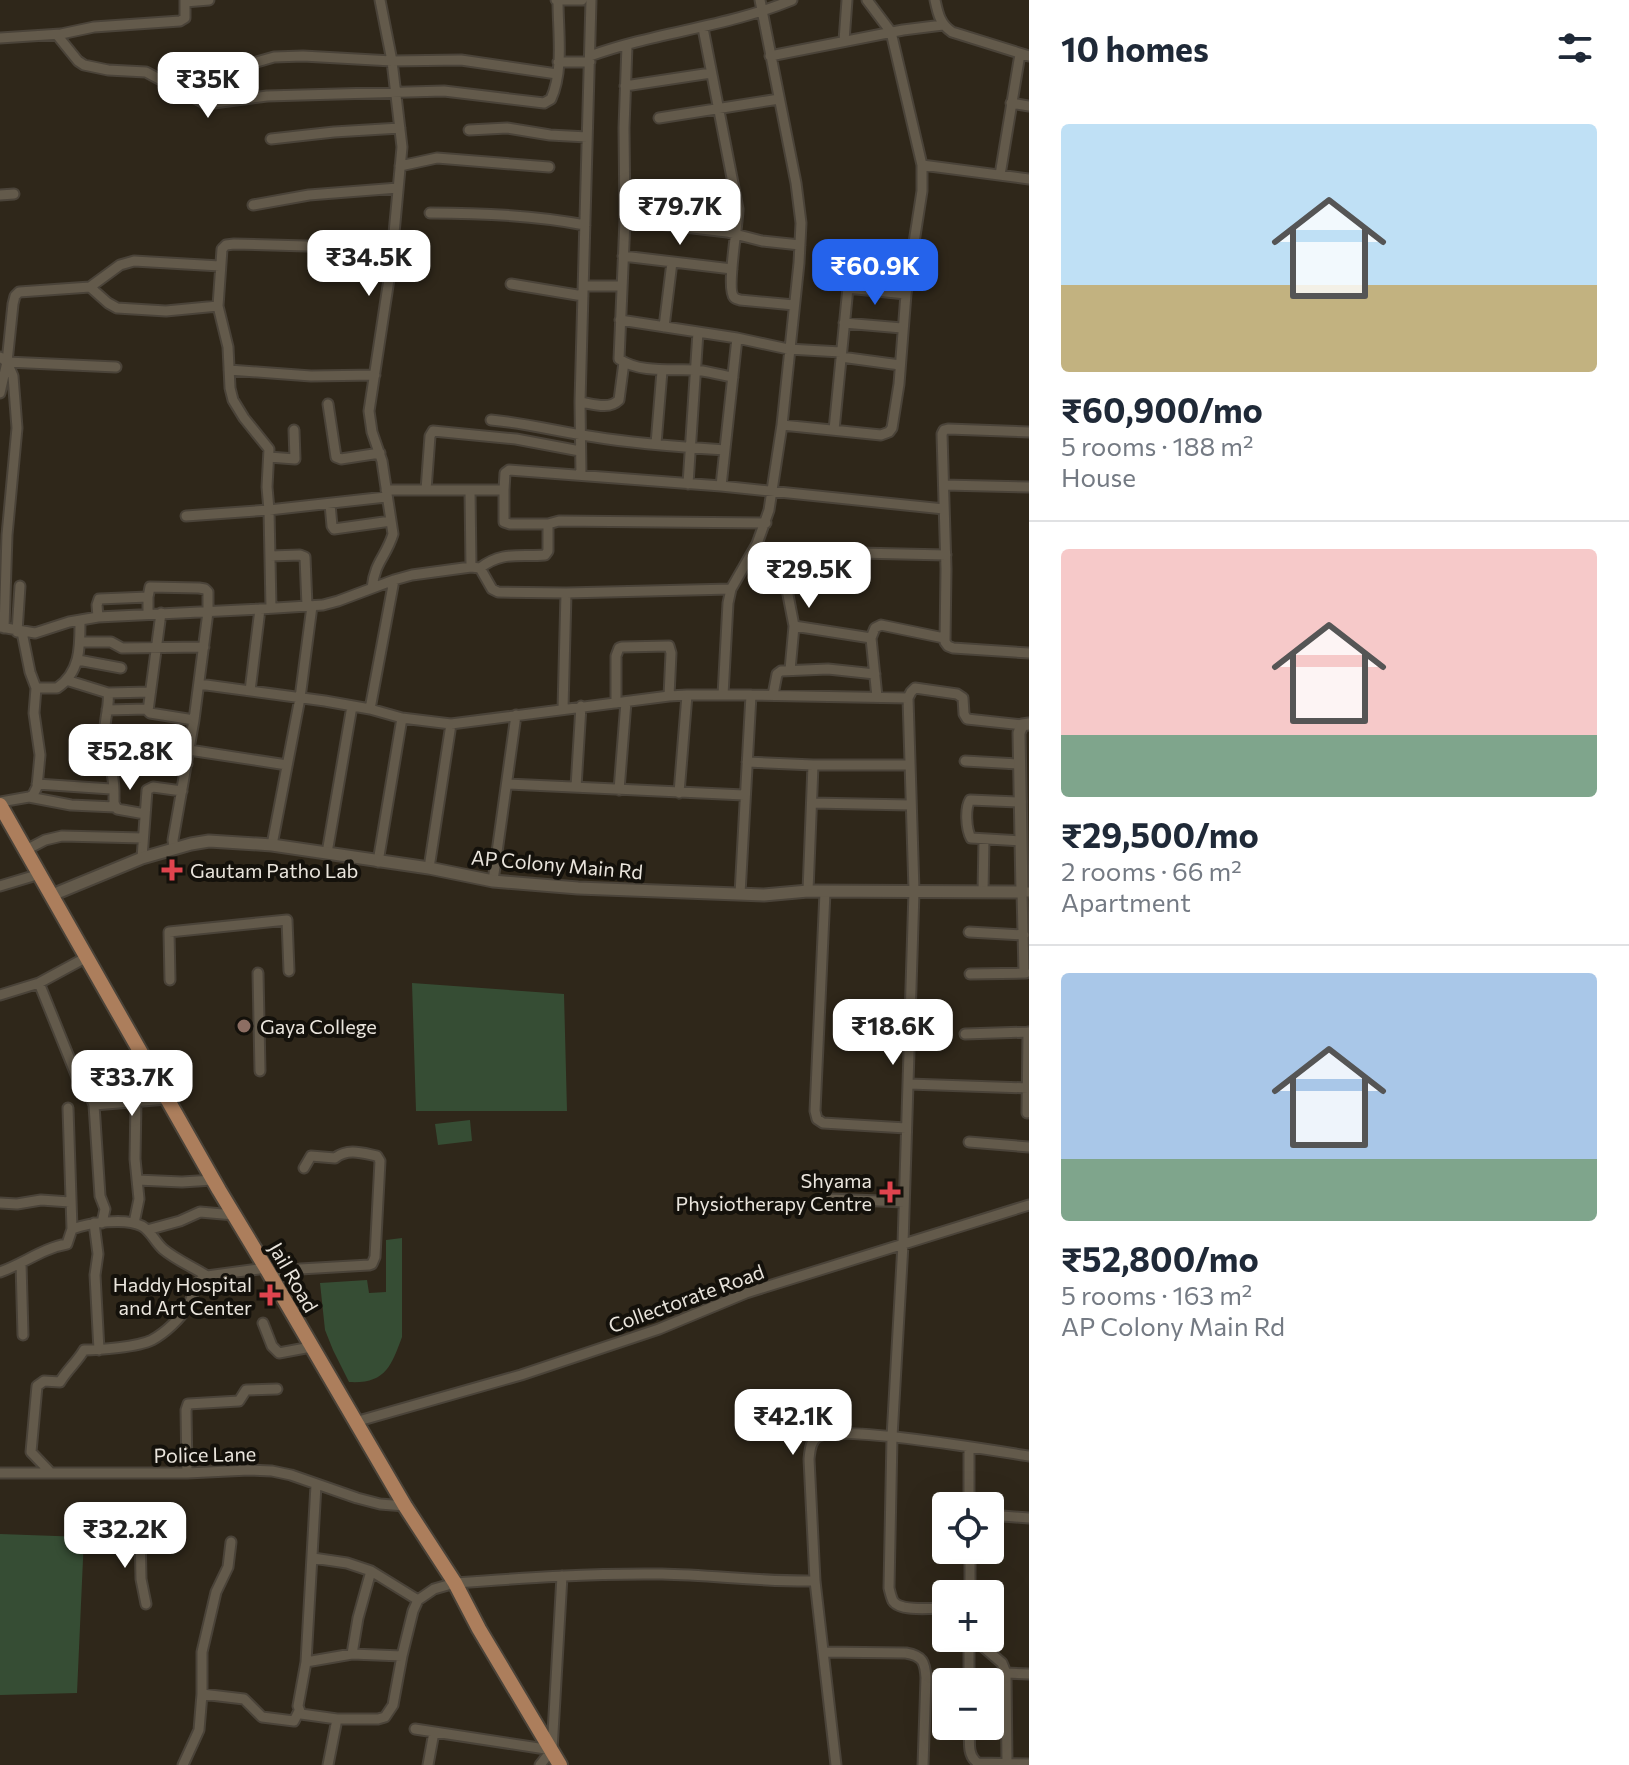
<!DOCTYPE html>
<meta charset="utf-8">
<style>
:root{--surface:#fff;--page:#f2f2f3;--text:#1f2937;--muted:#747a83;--line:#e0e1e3;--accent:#2563eb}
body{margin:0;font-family:Commissioner,sans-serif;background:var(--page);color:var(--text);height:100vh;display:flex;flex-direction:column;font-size:30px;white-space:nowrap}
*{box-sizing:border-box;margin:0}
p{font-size:26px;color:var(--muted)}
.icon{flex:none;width:44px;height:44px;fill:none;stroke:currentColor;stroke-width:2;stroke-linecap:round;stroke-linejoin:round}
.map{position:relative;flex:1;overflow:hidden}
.drawer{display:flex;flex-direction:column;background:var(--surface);width:600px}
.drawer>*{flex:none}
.controls{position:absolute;left:932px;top:1492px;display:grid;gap:16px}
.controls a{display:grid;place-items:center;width:72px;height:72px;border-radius:8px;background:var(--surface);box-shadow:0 8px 32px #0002;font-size:40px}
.price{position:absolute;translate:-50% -68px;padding:0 18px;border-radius:16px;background:#fff;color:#222;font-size:26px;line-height:52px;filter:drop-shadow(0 2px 4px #0008)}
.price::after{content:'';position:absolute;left:50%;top:48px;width:24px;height:18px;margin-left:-12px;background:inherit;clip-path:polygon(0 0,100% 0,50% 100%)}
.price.active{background:var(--accent);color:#fff}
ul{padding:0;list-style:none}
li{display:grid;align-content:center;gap:16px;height:424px;padding:0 32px}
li+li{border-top:2px solid var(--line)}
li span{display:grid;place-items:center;height:248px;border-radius:8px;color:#555}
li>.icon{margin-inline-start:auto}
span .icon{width:144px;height:144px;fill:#fffc;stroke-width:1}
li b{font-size:34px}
h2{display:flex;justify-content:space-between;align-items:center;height:96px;padding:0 32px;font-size:34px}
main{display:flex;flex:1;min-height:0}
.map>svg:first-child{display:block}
</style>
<main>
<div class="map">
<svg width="1029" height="1765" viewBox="0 0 1029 1765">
<rect width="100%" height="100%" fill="#2f271a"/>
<path fill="#364d34" d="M412,983L564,994L567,1111H416Z
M470,1120L472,1141L438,1145L435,1124Z
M402,1238V1337C391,1367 385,1384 349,1382L333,1350L325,1330L320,1283L367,1280L369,1293L386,1292V1240Z
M0,1534L84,1537L77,1693L0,1695Z"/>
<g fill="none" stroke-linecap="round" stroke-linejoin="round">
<g stroke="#4a4339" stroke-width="13">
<path id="minor" d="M556,0H582
M935,0C938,14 940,24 952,32L1029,56
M185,2L209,0
M703,28L738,209C738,225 726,289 734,297C735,299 738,299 740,300L794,305
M57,35L78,61L84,65L108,70L146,72L206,104L267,96L444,91L544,103L551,99C564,70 558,32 558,1
M0,38L61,34L94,27L180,21L185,18V0
M844,41L847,0
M627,45L624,128L625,220L619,359C639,373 671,369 695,370C707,371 720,375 733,377
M590,56C656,32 727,27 792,0
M770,56L903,30L943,25
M558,62H590
M169,83L232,69L274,57L303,56L392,61L461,60L557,74
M625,86L711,73
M1011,103L1029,106
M659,118L779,99
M469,130L507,128L550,135L587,137
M271,139L334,132L400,128
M922,165L1029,179
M400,166L437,158L549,167
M1000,175L1020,54
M0,195L14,194
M253,205L309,195L398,188
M430,213C482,213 534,215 585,225
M625,220L727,232L762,241L800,245
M623,256L732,269
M511,284L583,296
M584,286H622
M90,287L108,303L117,308L166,311L218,306
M847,288L906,294
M620,320L737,338L788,349L841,352
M844,323L902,328
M664,327L672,262
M0,357L7,362L13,376L17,428L7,535L4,628
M841,357L900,365
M7,362L116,367
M229,370L311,376L375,375
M0,393L7,362L13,304L15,296L19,292L90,287L120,265L134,261L220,266
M580,402C593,404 609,410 619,400L624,362
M328,404L336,457L341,459L380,453
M491,420C526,423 559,432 595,437C637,444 681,447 724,450
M782,425L881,435L889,432L892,428L899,384L906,294L922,191V165L891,32L867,0
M834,430L851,257L855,254H859L911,257
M1029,432L948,429L944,430L942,434L946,569L945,642L948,646L953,648L1029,653
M656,444L662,371
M269,457L295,459L294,430
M581,475L580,402L591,0
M688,484L698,332
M944,485L1029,487
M721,486L737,338
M386,490H504V522L510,524H548
M426,490L430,436L433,431L516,439L580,451
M470,490L471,567
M504,490L505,473L509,470L721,486L944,509
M330,504L332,526L334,529L391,521
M186,516L269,510L386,497
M780,553L794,626L790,670
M752,554L815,552L946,555
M270,556L300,555L305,557L307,606
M480,568L492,589L498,592L566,593L731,589
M372,588C375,561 386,557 393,534L382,461L372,432L369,411L391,266L402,147L392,61L380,0
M271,608L269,510L267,487L269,449L244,418L233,400L230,388L228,347L218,306L222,249L226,245L234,244L341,247L392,252
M161,613L148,711L150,713L194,720
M148,614V597L150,587L199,588L205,589L208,592V612L194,720L173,840L174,848
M98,617L97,605L99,599L148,597
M794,626L871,638L875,628L881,625L944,638
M0,627L35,633L69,622L98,617L260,609
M17,632L20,586
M871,638L877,697
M80,642H111L122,648L204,647
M78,660L121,668
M66,680L108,693C110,706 104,719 105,733C106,753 114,771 114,791
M199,684L325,701L370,709L402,718L451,724L669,696L687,695
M36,688H57C81,672 80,646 80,620
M250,691L260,609L323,605L338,601L394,580L412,575L471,567L480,568C502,551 519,557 545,555L548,551V524L559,521L766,523
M108,693L150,692
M751,695L908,698
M773,695L777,674L781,671L828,669L875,674
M616,703V656L619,648L622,647L669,646L671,653L669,696
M370,709L394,580
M563,709L566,593
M107,710L147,709
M107,747L142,745L147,746L152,757L155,759L187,764
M189,750L287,765
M965,761L1020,764
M747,762L813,765H909
M37,784L111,789L114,791V803L117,809L145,814
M508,784L744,795
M576,787L581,706
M619,790L626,702
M679,793L687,695H723
M29,797L71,805L115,807
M0,802L29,797L33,795L37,787L40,755L34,713L36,688L30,672L22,632
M1021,802L970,800C965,808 966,829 971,838L1021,841
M812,803L910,805
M272,845L300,698L312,606
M26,850L45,840L62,836L143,838
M327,853L352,706
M142,858L147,790L153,787L182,791
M378,862L402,718
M429,868L451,724
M493,881L516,715
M0,886L40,874
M808,891L813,765
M825,892L815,1111L817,1119L823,1123L906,1128
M983,892L984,839
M740,894L751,695H723L728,603L731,589L757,544L769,510L782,425L799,263L801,223L796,183L760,0
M969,932L1024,935
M258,973L260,1071
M1024,973L1022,892H1029
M970,974L1026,973
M170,980L169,932L287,920L289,971
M39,983L77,1077L90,1095L94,1105L100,1196L105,1209L102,1223
M0,995L39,983L87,957
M965,1034L1029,1032
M909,1084L1028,1088
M94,1105L167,1099
M68,1108L72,1229
M1027,1113L1028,1032
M969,1142L1029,1147
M137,1180L182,1182L213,1180
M830,1199L904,1202
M0,1203L17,1204L41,1200L70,1202
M94,1223L98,1254L95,1275L99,1350
M134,1223L139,1199L135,1159L136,1101
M147,1230L180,1221L200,1212L234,1215
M21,1263L23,1335
M0,1272C23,1264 43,1248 67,1244L72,1229C89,1223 125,1217 142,1226C151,1231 155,1242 163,1249C176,1260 193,1267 207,1276
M272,1280L290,1271L300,1269L369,1265L372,1264L375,1257L380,1161L377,1156C362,1153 348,1148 335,1158L311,1156L304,1168
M263,1323L272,1346L279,1353L311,1347
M355,1422L521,1375L659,1329L746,1293L1029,1205
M969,1447V1506
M0,1473H187L249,1470L272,1471L291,1475L357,1498L380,1504L405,1506
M51,1473L31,1452L37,1386L44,1381L60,1382C67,1370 77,1362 84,1350C99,1350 138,1347 152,1340C165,1333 180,1319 188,1306C196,1292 190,1285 207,1276L266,1268
M187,1473L186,1410L188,1404L239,1401L246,1390L277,1389
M316,1485L306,1662L298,1706L301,1714L337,1719H378L385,1717L393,1705L402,1656L413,1611L418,1600L434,1589L455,1583C524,1578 593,1573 662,1574C713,1575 764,1582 815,1581L836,1765
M990,1515L1029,1518
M140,1531L141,1579L146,1604
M313,1558L347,1563L371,1571L418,1600
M815,1581L809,1459C810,1451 810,1442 817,1437C839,1424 996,1451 1029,1456
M970,1594V1550
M946,1608C933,1608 900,1612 893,1601C891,1597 890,1592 889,1588L892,1437L903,1244L914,891L908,698L911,692L915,688L957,694L963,698L964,714L967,719L1022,725
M969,1638V1682
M973,1638L1002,1663L1006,1673
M823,1652L906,1653C923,1656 925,1662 926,1678L923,1765
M352,1654L358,1618L371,1571
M306,1662L352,1654L402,1656
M202,1694L244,1699L262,1717L294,1721L299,1711
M970,1726C970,1739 966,1755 978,1763L1029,1764
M415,1729L552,1750
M1007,1763L1006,1673L1029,1674
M183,1765L199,1730L202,1694V1652L216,1592L228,1567L231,1542
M328,1765L337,1719
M428,1765L434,1732
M540,1765L552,1750L562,1576"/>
</g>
<g stroke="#4a4339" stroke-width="15">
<path id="tertiary" d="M52,895L142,858L191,844L209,841L272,845L429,868L493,881L578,888L764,895L808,891L1022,892L1019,733L1022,725L1029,724"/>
</g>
<g stroke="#4a4339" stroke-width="18">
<path id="primary" d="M0,805L219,1190L266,1268L405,1506L455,1583L479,1629L560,1765"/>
</g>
<use href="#minor" stroke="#635a4b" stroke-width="9"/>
<use href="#tertiary" stroke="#635a4b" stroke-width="11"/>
<use href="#primary" stroke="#ac7e5c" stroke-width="14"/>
</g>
<g fill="#e0444e" stroke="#14110b" stroke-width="3">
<path d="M168 858h8v8h8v8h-8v8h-8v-8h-8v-8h8z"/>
<path d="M886 1180h8v8h8v8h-8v8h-8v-8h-8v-8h8z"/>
<path d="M266 1283h8v8h8v8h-8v8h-8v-8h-8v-8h8z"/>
</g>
<circle fill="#8d6e63" stroke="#14110b" stroke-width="3" cx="244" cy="1026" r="8"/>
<g text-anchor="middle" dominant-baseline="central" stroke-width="8" stroke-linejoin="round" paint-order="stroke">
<g font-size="20" fill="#eae5dd" stroke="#14110b">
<text transform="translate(557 864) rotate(5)">AP Colony Main Rd</text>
<text transform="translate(294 1277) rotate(60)">Jail Road</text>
<text transform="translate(686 1298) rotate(-20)">Collectorate Road</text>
<text transform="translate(205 1454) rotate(-1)">Police Lane</text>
</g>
<g font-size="20" fill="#eae5dd" stroke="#14110b" text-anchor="start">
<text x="190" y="870">Gautam Patho Lab</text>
<text x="260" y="1026">Gaya College</text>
<text x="872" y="1180" text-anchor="end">Shyama<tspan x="872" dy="23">Physiotherapy Centre</tspan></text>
<text x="252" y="1284" text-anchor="end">Haddy Hospital<tspan x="252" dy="23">and Art Center</tspan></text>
</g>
</g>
</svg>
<div class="controls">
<a><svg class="icon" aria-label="locate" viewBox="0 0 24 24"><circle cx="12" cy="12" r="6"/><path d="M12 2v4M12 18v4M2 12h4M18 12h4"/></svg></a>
<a>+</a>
<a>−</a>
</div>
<b class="price" style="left:208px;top:120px">₹35K</b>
<b class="price" style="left:680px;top:247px">₹79.7K</b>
<b class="price" style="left:369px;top:298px">₹34.5K</b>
<b class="price active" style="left:875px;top:307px">₹60.9K</b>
<b class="price" style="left:809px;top:610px">₹29.5K</b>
<b class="price" style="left:130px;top:792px">₹52.8K</b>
<b class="price" style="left:893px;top:1067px">₹18.6K</b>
<b class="price" style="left:132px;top:1118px">₹33.7K</b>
<b class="price" style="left:793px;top:1457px">₹42.1K</b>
<b class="price" style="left:125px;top:1570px">₹32.2K</b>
</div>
<section class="drawer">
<h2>10 homes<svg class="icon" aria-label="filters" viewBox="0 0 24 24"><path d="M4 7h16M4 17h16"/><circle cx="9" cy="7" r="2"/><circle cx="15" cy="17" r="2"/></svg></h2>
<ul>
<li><span style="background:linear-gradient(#bfe0f5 65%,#c2b280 0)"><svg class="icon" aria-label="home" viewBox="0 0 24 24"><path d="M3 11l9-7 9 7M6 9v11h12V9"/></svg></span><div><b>₹60,900/mo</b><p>5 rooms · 188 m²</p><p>House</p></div></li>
<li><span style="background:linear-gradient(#f6c9c9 75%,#7fa58c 0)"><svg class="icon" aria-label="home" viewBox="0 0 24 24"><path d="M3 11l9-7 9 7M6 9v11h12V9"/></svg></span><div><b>₹29,500/mo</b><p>2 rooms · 66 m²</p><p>Apartment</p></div></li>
<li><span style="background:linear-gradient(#a9c7e8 75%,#7fa58c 0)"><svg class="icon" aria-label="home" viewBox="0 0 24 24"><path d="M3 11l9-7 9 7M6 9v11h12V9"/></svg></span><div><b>₹52,800/mo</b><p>5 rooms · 163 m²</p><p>AP Colony Main Rd</p></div></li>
</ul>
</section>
</main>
